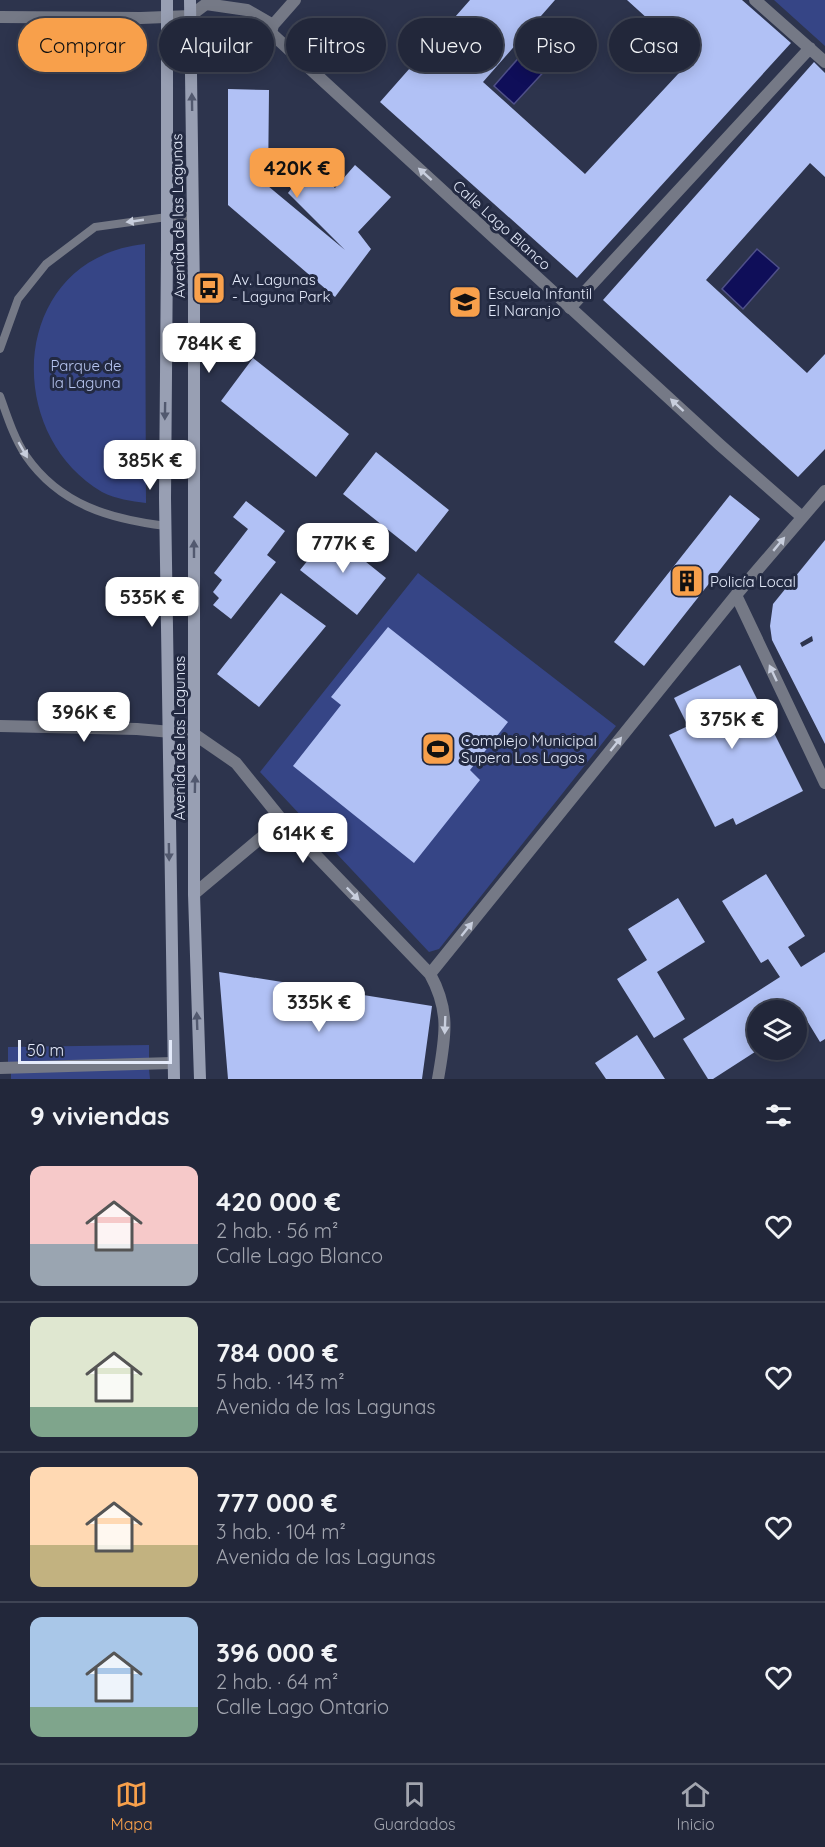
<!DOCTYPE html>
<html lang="es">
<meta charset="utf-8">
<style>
:root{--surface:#22273a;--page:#2a2f42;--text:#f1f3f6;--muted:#a2a5af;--line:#3f4454;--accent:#f8a04b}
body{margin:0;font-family:Quicksand,sans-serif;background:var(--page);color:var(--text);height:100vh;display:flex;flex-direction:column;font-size:22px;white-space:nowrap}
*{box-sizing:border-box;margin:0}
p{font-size:20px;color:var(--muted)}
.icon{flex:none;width:33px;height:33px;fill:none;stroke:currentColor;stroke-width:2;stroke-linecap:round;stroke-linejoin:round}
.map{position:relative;height:1079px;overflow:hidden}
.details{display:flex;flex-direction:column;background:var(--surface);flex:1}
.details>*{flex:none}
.hud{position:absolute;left:18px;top:18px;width:789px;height:54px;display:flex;gap:12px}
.controls{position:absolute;left:747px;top:1000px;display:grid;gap:12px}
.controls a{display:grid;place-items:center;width:60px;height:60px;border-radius:50%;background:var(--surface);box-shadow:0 3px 15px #0003,0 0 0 2px var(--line);font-size:30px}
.scale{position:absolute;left:18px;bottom:15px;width:154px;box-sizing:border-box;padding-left:6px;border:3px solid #e4eafa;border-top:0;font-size:16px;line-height:21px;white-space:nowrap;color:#e4eafa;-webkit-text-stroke:4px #232a42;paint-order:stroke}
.price{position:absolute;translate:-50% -51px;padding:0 14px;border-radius:12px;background:#fff;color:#222;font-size:20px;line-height:39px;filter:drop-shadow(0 2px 3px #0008)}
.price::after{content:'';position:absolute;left:50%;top:36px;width:18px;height:14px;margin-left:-9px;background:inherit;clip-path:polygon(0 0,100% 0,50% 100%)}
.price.selected{background:var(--accent);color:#111}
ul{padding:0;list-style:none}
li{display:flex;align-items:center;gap:18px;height:150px;padding:0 30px}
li+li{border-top:2px solid var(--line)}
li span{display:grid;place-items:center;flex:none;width:168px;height:120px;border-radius:12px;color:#555}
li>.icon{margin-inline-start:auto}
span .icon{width:72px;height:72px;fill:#fffc;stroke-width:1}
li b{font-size:26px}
h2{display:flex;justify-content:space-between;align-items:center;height:72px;padding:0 30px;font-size:26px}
.pill{padding:0 21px;border-radius:27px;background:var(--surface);box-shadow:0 3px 15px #0003,0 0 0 2px var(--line);font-size:21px;line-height:54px}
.pill.selected{background:var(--accent);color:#111}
.tabs{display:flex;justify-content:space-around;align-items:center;height:84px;border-top:2px solid var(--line);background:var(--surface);font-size:16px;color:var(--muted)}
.tabs a{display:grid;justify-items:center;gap:3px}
.tabs .selected{color:var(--accent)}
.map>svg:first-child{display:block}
</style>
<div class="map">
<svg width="825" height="1079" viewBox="0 0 825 1079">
<rect width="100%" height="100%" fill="#2d344d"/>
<path fill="#364586" d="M774,0H825V46Z
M145,244L146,503C131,501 116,499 102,492C0,432 11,258 145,244Z
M418,573L616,726L439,949L429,952L260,772Z
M149,1045V1060L8,1062V1047Z
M149,1069L150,1079H11V1073Z"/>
<path fill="#0f0e59" stroke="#4f5089" stroke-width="1.5" d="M529,46L550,65L514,104L494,86Z
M757,249L779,268L743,309L722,289Z"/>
<path fill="#b1c1f5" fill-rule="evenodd" d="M470,0H555L483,82L585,174L692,59L627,0H742L791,43L577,278L380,102Z
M814,62L825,73V177L810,163L706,280L807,373L825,354V449L798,477L603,300Z
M228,89L269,90L268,186L345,250L288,193L308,166L335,188L355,165L391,197L358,232L371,249L335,297L228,205Z
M253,358L349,434L316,477L221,401Z
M376,452L449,510L416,552L343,494Z
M730,495L760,519L644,666L614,642Z
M246,501L285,531L267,555L276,562L231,619L213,605L219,598L213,592L222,580L214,573L248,529L233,517Z
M330,533L386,578L357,615L300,570Z
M825,540V744L772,640L770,626L773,604ZM812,636L813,641L802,647L800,643Z
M281,593L326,626L259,707L217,674Z
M388,627L508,722L470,770L480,780L414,863L293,766L341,705L331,697Z
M740,665L803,791L736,825L733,818L715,827L669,735L688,726L674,698Z
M766,874L805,936L788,947L801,967L825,952V1039L820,1042L806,1019L796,1026V1011H758V1050L713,1079H708L683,1039L780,977L768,959L761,963L722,901Z
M678,898L705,942L657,972L685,1019L654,1038L617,979L647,960L628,929Z
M219,972L432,1006L422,1079H228Z
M637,1035L665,1079H606L595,1063Z"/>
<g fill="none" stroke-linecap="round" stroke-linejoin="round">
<path stroke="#757986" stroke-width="8" d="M0,349L18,299L46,264L95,227L167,217L193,216
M0,396C7,416 14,438 26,456C60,505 110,519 166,526"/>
<path stroke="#757986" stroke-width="12" d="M755,0L825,62
M570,308L810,48
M0,1068L172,1063"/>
<path stroke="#757986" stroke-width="12" d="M295,0L273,25L271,33L720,445L802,517
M190,16L206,4L247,10L273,25
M190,16L202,26L255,36L271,33
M0,17L141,18L190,16
M736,595L825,783
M0,726L137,729L194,734L236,763L282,820L430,974C451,1012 445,1038 438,1079
M194,894L282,820
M430,974L736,595L825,491"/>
<path stroke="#989fb3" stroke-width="12" d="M167,0V250L165,498L174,1079
M190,0L194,294V894L200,1079"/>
</g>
<defs><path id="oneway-solid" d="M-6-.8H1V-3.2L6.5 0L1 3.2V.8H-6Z" transform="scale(1.5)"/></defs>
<g fill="#52596f">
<use href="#oneway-solid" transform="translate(192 102) rotate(-91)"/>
<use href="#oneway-solid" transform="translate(165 411) rotate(91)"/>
<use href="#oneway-solid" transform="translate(194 549) rotate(-90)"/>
<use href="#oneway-solid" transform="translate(195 784) rotate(-89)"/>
<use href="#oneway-solid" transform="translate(169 852) rotate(89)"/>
<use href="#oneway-solid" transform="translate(197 1021) rotate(-92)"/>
</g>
<g fill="#c8cedd">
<use href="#oneway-solid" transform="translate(425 174) rotate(-138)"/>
<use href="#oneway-solid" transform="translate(135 221) rotate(172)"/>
<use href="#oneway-solid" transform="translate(677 405) rotate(-137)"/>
<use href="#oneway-solid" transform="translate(23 450) rotate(60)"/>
<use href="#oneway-solid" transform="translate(779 544) rotate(-50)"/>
<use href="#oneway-solid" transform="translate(773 673) rotate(-115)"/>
<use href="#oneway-solid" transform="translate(616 744) rotate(-51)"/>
<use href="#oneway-solid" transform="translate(353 894) rotate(46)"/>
<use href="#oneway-solid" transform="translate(467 929) rotate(-51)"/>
<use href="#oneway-solid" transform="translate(445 1025) rotate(92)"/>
</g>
<defs>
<g id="bus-square" transform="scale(1.725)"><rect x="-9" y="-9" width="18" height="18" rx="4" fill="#f8a04b" stroke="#232a42"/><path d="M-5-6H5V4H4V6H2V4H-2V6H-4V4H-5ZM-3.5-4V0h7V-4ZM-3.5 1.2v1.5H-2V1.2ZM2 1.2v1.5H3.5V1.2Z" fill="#111"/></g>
<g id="school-square" transform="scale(1.725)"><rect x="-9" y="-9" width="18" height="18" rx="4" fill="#f8a04b" stroke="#232a42"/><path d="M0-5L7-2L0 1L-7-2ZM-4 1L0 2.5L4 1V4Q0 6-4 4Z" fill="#111"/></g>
<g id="building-square" transform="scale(1.725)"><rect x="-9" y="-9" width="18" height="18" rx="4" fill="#f8a04b" stroke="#232a42"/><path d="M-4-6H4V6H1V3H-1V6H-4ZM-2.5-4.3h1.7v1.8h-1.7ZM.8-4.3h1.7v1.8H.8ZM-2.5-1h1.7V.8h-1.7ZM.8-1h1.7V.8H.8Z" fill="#111"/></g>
<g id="stadium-square" transform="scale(1.725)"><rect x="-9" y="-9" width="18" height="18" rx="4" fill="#f8a04b" stroke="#232a42"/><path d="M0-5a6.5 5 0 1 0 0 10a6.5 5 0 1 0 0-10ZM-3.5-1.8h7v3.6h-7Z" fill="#111"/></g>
</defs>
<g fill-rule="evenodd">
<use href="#bus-square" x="209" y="288"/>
<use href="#school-square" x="465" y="302"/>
<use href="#building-square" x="687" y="581"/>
<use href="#stadium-square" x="438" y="749"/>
</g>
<g text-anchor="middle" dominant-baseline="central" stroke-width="6" stroke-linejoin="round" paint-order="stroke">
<g font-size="15" fill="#e4eafa" stroke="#232a42">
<text transform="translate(178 216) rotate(-91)">Avenida de las Lagunas</text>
<text transform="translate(502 225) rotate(42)">Calle Lago Blanco</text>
<text transform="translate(179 738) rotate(-90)">Avenida de las Lagunas</text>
</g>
<g font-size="15" fill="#e4eafa" stroke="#232a42" text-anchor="start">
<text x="232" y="279">Av. Lagunas<tspan x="232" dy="17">- Laguna Park</tspan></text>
<text x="488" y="293">Escuela Infantil<tspan x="488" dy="17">El Naranjo</tspan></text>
<text x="710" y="581">Policía Local</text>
<text x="461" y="740">Complejo Municipal<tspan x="461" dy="17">Supera Los Lagos</tspan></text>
</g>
<g font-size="15" fill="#b8c6f1" stroke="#232a42">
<text x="86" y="365">Parque de<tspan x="86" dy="17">la Laguna</tspan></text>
</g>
</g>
</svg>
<div class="controls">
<a><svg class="icon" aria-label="layers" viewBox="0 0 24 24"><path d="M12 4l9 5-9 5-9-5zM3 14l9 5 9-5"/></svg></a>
</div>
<div class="scale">50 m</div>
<b class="price selected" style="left:297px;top:199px">420K €</b>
<b class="price" style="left:209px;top:374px">784K €</b>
<b class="price" style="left:150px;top:491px">385K €</b>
<b class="price" style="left:343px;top:574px">777K €</b>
<b class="price" style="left:152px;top:628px">535K €</b>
<b class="price" style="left:84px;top:743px">396K €</b>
<b class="price" style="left:732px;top:750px">375K €</b>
<b class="price" style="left:303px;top:864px">614K €</b>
<b class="price" style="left:319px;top:1033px">335K €</b>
<div class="hud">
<a class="pill selected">Comprar</a>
<a class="pill">Alquilar</a>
<a class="pill">Filtros</a>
<a class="pill">Nuevo</a>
<a class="pill">Piso</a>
<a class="pill">Casa</a>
</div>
</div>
<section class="details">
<h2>9 viviendas<svg class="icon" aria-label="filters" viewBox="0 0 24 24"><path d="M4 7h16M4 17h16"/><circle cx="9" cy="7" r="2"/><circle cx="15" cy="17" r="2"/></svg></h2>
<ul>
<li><span style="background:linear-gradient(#f6c9c9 65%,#9aa5b1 0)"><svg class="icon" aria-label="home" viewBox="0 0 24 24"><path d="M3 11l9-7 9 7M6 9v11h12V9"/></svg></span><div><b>420 000 €</b><p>2 hab. · 56 m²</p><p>Calle Lago Blanco</p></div><svg class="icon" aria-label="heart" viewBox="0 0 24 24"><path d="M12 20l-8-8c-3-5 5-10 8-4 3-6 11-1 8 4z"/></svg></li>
<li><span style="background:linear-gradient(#dfe7d0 75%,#7fa58c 0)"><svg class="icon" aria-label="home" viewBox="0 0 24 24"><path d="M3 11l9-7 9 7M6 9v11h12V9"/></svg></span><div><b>784 000 €</b><p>5 hab. · 143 m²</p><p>Avenida de las Lagunas</p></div><svg class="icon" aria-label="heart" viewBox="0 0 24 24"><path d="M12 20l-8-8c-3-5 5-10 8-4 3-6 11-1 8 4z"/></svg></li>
<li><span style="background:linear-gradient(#ffd9b3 65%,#c2b280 0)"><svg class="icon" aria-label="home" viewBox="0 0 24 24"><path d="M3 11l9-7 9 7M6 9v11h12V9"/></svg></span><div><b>777 000 €</b><p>3 hab. · 104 m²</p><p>Avenida de las Lagunas</p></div><svg class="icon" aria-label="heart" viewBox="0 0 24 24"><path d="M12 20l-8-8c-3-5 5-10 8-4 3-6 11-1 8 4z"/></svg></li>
<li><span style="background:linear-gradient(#a9c7e8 75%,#7fa58c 0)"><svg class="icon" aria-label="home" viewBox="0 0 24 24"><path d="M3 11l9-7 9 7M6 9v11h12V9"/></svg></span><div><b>396 000 €</b><p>2 hab. · 64 m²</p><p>Calle Lago Ontario</p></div><svg class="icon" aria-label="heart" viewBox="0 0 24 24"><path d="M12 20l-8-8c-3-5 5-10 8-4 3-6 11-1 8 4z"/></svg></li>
</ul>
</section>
<nav class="tabs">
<a class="selected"><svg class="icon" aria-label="map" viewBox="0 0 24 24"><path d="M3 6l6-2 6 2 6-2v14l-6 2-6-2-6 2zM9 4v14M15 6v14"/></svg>Mapa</a>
<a><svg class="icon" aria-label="saved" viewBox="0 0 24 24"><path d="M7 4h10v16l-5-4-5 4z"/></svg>Guardados</a>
<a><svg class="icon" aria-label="home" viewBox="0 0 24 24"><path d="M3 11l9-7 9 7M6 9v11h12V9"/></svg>Inicio</a>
</nav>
